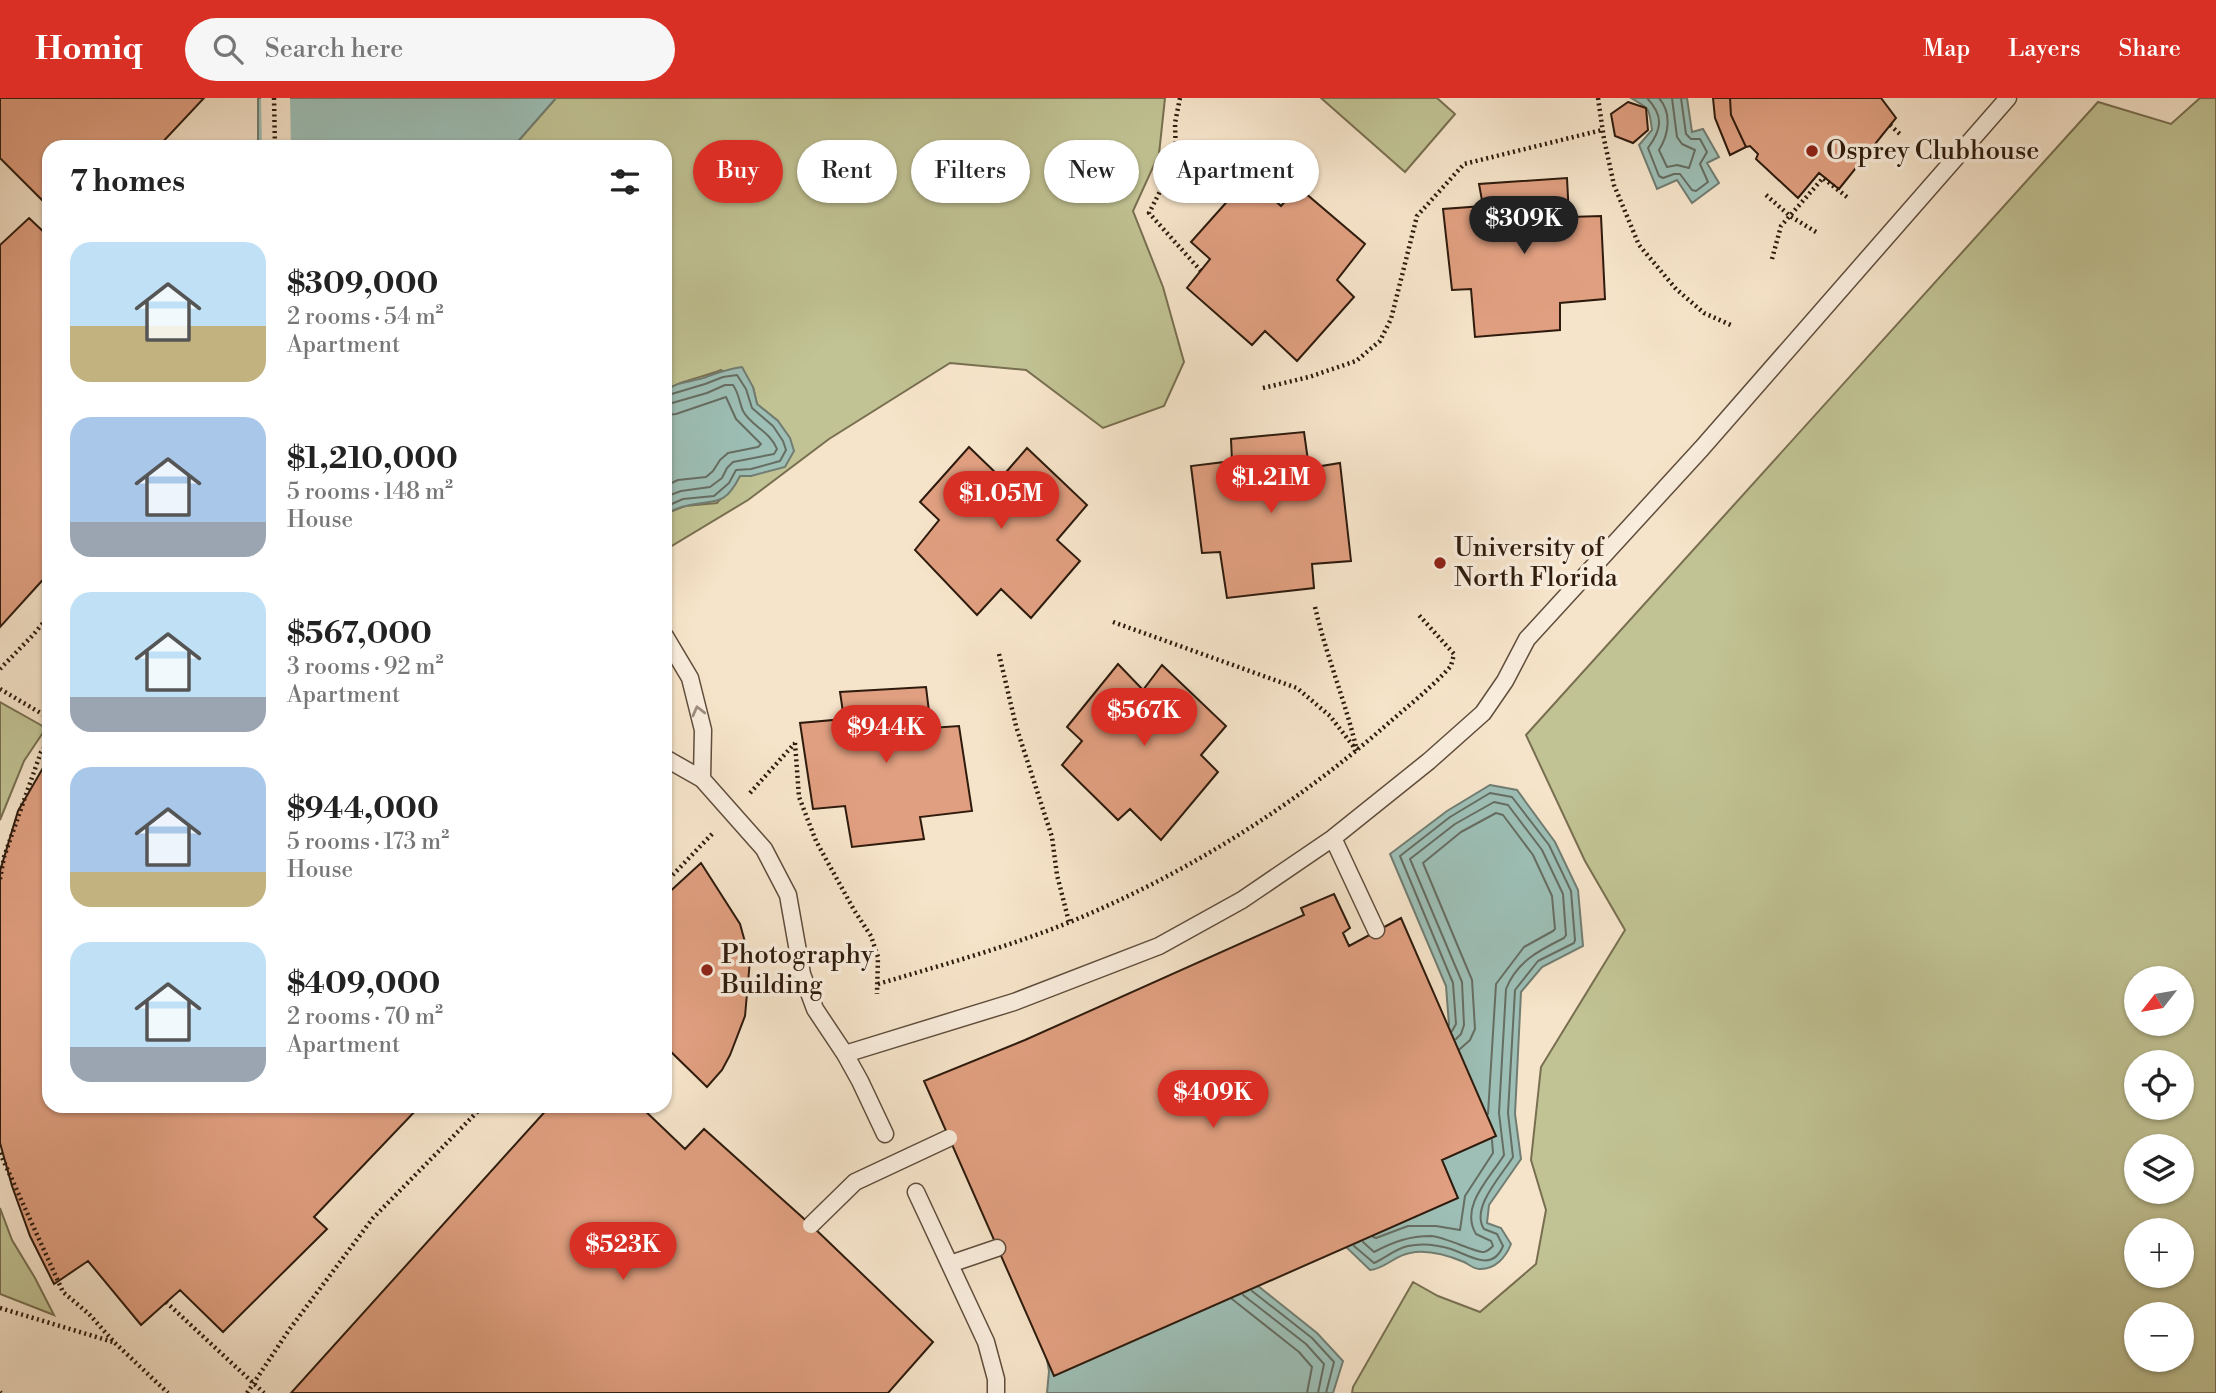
<!DOCTYPE html>
<meta charset="utf-8">
<style>
:root{--surface:#fff;--page:#f6f6f6;--text:#222;--muted:#767676;--accent:#d93025}
body{margin:0;font-family:"Libre Bodoni",serif;background:var(--page);color:var(--text);height:100vh;display:flex;flex-direction:column;font-size:26px;white-space:nowrap}
*{box-sizing:border-box;margin:0}
p{font-size:23px;color:var(--muted)}
.icon{flex:none;width:38px;height:38px;fill:none;stroke:currentColor;stroke-width:2;stroke-linecap:round;stroke-linejoin:round}
.map{position:relative;flex:1;overflow:hidden}
.sheet{position:absolute;left:42px;top:42px;width:630px;height:973px;display:flex;flex-direction:column;background:var(--surface);border-radius:21px;box-shadow:0 2px 5px #0004}
.sheet>*{flex:none}
.banner{position:absolute;left:693px;top:42px;width:665px;height:63px;display:flex;gap:14px}
.needle{width:46px;rotate:239deg}
.buttons{position:absolute;left:2124px;top:868px;display:grid;gap:14px}
.buttons a{display:grid;place-items:center;width:70px;height:70px;border-radius:50%;background:var(--surface);box-shadow:0 2px 5px #0004;font-size:35px}
.price{position:absolute;translate:-50% -60px;padding:0 16px;border-radius:24px;background:var(--accent);color:#fff;font-size:23px;line-height:46px;filter:drop-shadow(0 2px 4px #0008)}
.price::after{content:'';position:absolute;left:50%;top:42px;width:21px;height:16px;margin-left:-10px;background:inherit;clip-path:polygon(0 0,100% 0,50% 100%)}
.price.current{background:#222;color:#fff}
ul{padding:0;list-style:none}
li{display:flex;align-items:center;gap:21px;height:175px;padding:0 28px}
li span{display:grid;place-items:center;flex:none;width:196px;height:140px;border-radius:21px;color:#555}
li>.icon{margin-inline-start:auto}
span .icon{width:84px;height:84px;fill:#fffc;stroke-width:1}
li b{font-size:30px}
h2{display:flex;justify-content:space-between;align-items:center;height:84px;padding:0 28px;font-size:30px}
.pill{padding:0 24px;border-radius:32px;background:var(--surface);box-shadow:0 2px 5px #0004;font-size:24px;line-height:63px}
.pill.current{background:var(--accent);color:#fff}
header{display:flex;align-items:center;gap:42px;box-sizing:border-box;height:98px;padding:0 35px;background:var(--accent);color:#fff}
header strong{font-size:33px}
nav{display:flex;gap:38px;margin-inline-start:auto;font-size:24px}
.search{width:490px;height:63px;background:var(--page);display:flex;align-items:center;gap:18px;box-sizing:border-box;padding:0 24px;border-radius:38px;color:var(--muted);font-size:26px}
.map>svg:first-child{display:block}
</style>
<header>
<strong>Homiq</strong>
<div class="search"><svg class="icon" aria-label="search" viewBox="0 0 24 24"><circle cx="10" cy="10" r="6"/><path d="M15 15l6 6"/></svg>Search here</div>
<nav><a>Map</a><a>Layers</a><a>Share</a></nav>
</header>
<div class="map">
<svg width="2216" height="1295" viewBox="0 0 2216 1295">
<rect width="100%" height="100%" fill="#f6e4ca"/>
<filter id="stains"><feTurbulence type="fractalNoise" baseFrequency=".00286" numOctaves="4"/><feColorMatrix values="0 0 0 0 .2 0 0 0 0 .09 0 0 0 0 .02 0 0 0 .5 -.17"/></filter>
<radialGradient id="worn" r=".72"><stop offset=".6" stop-color="#630" stop-opacity="0"/><stop offset="1" stop-color="#630" stop-opacity=".3"/></radialGradient>
<path fill="#c1c394" stroke="#786f50" stroke-width="2" fill-rule="evenodd" d="M556,0H1165L1159,56L1133,113L1163,189L1184,264L1164,308L1103,330L1026,272L950,265L829,341L748,402L665,452V416L685,408L717,405L740,378H751L778,323L757,306L753,289L721,272C705,279 677,283 665,293V49H513Z
M1321,0H1437L1455,16L1405,74Z
M2200,0H2216V1295H1352L1353,1289L1413,1184L1438,1198L1480,1214L1536,1166L1546,1112L1531,1062L1541,969L1625,832L1585,763L1526,637L2098,4L2171,26ZM2137,880H2182V926H2137ZM2137,964H2182V1010H2137ZM2137,1048H2182V1094H2137ZM2137,1132H2182V1178H2137ZM2137,1216H2182V1262H2137Z
M0,604L46,630L24,663L0,722Z
M0,1110L12,1142L35,1180L54,1217L0,1196Z"/>
<path fill="#9dbfb6" stroke="#717d72" stroke-width="2" d="M258,0H556L513,49H256L258,46Z
M1631,0H1687L1692,34L1703,31L1719,59L1707,65L1719,85L1692,105L1677,82L1657,91L1639,47L1652,32C1649,8 1649,11 1631,0Z
M742,269L753,289L757,306L778,323L790,340L794,353L785,369L751,378H740C724,410 715,401 686,408C679,409 672,413 665,416V293C676,284 690,284 703,280C717,275 727,271 742,269Z
M1490,687L1517,692L1555,744L1578,792L1583,848L1542,869L1521,894L1515,1016L1521,1061L1489,1107L1487,1125L1501,1130L1511,1146C1506,1159 1495,1172 1479,1171C1474,1171 1468,1166 1464,1164C1447,1157 1428,1151 1410,1155C1395,1157 1385,1171 1370,1172L1344,1147L1384,963L1449,927L1446,888L1390,756L1447,713Z
M1258,1188L1317,1235L1343,1263L1333,1295H1047L1049,1273L1039,1214Z"/>
<path fill="#f6e4ca" d="M261,0H290L291,49H262Z"/>
<g fill="none" stroke-linecap="round" stroke-linejoin="round">
<path stroke="#666d62" stroke-width="2" d="M1647,0C1664,18 1662,31 1648,50L1659,78L1663,80L1674,76H1680L1692,92L1696,93L1708,84L1700,66L1707,54L1700,41H1691L1686,36L1681,0
M1659,0C1672,15 1669,36 1659,52L1667,69L1677,67L1689,70L1695,52L1682,46L1677,39L1672,0
M665,298L705,286L723,279L737,277L746,291L752,310L773,328L783,343L786,352L780,363L751,371L736,372L729,385L714,398L683,401L665,409
M665,307L707,295L725,287H733C739,295 739,304 743,313C751,328 770,333 777,351L774,356L733,364L727,370L722,380L710,389L681,393L665,399
M665,317L676,316L726,299L736,321L761,346L758,349L728,355L720,362L713,373L706,379L678,382L665,388
M1460,951L1470,942L1475,931L1472,882L1423,765L1461,734L1496,715L1503,717L1533,757L1552,798L1555,831L1553,833L1524,849L1496,886L1488,1016
M1373,1139L1376,1140L1408,1128H1436L1460,1132L1465,1098L1493,1055L1492,1042
M1363,1144L1374,1154C1393,1144 1409,1138 1431,1138C1446,1139 1476,1155 1484,1154C1488,1153 1490,1151 1493,1148L1491,1143L1476,1136C1459,1108 1491,1079 1504,1057L1499,1015L1506,891C1517,863 1540,852 1564,840L1566,837L1563,796L1542,752L1508,707L1494,704L1455,726L1410,761L1462,884L1464,927L1461,936L1456,941
M1354,1148L1374,1165C1385,1160 1395,1151 1408,1148C1422,1145 1438,1147 1451,1151C1469,1157 1492,1175 1503,1148L1497,1136L1484,1131C1470,1110 1502,1077 1513,1059L1508,1015L1515,892L1538,863L1574,845L1575,842L1571,793L1549,747L1512,699L1490,695L1450,719L1400,758L1453,885L1456,926L1452,933
M1252,1193L1312,1240L1334,1264L1326,1295
M1243,1197L1306,1246L1324,1266L1318,1295
M1232,1201L1299,1254L1312,1269L1307,1295"/>
</g>
<path fill="#e09f80" stroke="#2e1b0d" stroke-width="2" d="M0,0H204L158,49H49V109L0,60Z
M1713,0H1730L1731,17L1746,49L1730,57L1715,20Z
M1730,0H1881L1896,20L1839,91L1819,75L1798,100L1756,61L1758,56L1750,48L1746,49L1731,17Z
M1628,4L1646,10L1648,32L1633,45L1615,38L1611,16Z
M1249,79L1281,108L1298,89L1365,146L1337,182L1354,199L1297,263L1265,233L1252,247L1187,190L1210,161L1191,144Z
M1567,80L1569,119L1601,118L1605,201L1560,205V232L1475,239L1471,191L1452,192L1443,111L1483,108L1479,86Z
M29,120L49,139V475L0,529V147Z
M1304,334L1309,370L1340,365L1351,463L1312,466L1314,490L1227,500L1220,454L1202,455L1191,368L1232,363L1231,341Z
M969,349L1001,380L1027,350L1087,407L1057,442L1080,463L1031,520L1001,491L977,517L915,452L939,422L920,404Z
M1118,566L1143,592L1162,567L1226,628L1201,657L1218,674L1161,742L1130,711L1118,722L1062,667L1082,643L1067,629Z
M926,589L931,630L959,628L972,713L920,719L924,741L852,749L845,708L813,711L800,625L844,621L840,594Z
M47,663L49,664V1008H420L314,1119L327,1131L223,1234L180,1192L141,1227L88,1163L54,1186L30,1138L12,1088L0,1045V773L18,713Z
M701,765L740,826L750,862L745,918L730,957L722,972L707,989L665,948V798Z
M1334,796L1350,830L1343,835L1349,848L1401,820L1496,1038L1442,1062L1458,1100L1054,1278L924,983L1025,942L1304,817L1301,810Z
M550,1008H640L685,1051L704,1031L811,1127L933,1244L888,1295H291Z"/>
<g fill="none" stroke-linecap="round" stroke-linejoin="round">
<g stroke="#604d3c" stroke-width="19">
<path id="service" d="M665,538L690,580L703,632L702,681
M665,660L702,681L764,751L788,797L802,876L815,911L845,956
M1333,740L1376,832
M885,1036L860,983L845,956L1014,904L1159,848L1242,802L1333,740L1429,663L1483,615L1505,583L1527,541L1702,350L2008,0
M916,1094L986,1244L996,1281V1295
M950,1166L997,1150"/>
</g>
<path stroke="#2e1b0d" stroke-width="4.5" stroke-dasharray="2 3.5" stroke-linecap="butt" d="M274,0L275,49
M1180,0L1175,25L1176,62L1149,115L1201,173
M1598,0L1604,41L1614,87L1639,147L1676,191L1704,215L1733,228
M1890,27L1901,37
M1766,97L1790,118L1816,134
M1772,161L1781,128L1823,80L1847,99
M1263,290L1309,279L1356,263L1380,243L1391,221L1417,118L1464,66L1602,32
M1315,509C1326,557 1345,602 1356,649
M1113,524L1297,590L1330,618L1357,653
M999,556L1016,628L1052,739L1057,777L1069,824
M0,571L33,537L49,518
M0,591L49,620
M795,645L799,699L816,743L854,812L871,838L878,859L877,896
M750,695L795,645
M0,781L4,759L41,654L49,643
M665,785L713,735
M878,886C942,867 1008,849 1070,824C1188,775 1296,707 1392,622C1412,605 1433,588 1451,568L1454,556L1418,516
M0,1055L63,1194L89,1216L114,1244L168,1295
M0,1210L113,1244
M0,1294L1,1295
M247,1295L289,1232L373,1120L483,1008"/>
<use href="#service" stroke="#f9eddd" stroke-width="16"/>
<g stroke="#604d3c" stroke-width="19" stroke-linecap="butt">
<path id="service-bridge" d="M811,1127L855,1084L949,1040"/>
</g>
<path stroke="#2e1b0d" stroke-width="4.5" stroke-dasharray="2 3.5" stroke-linecap="butt" d="M166,1204L264,1295"/>
<use href="#service-bridge" stroke="#f9eddd" stroke-width="16"/>
</g>
<defs><path id="oneway-chevron" d="M-2-3.5L2.5 0L-2 3.5" fill="none" stroke-width="1.6" stroke-linecap="round" stroke-linejoin="round" transform="scale(1.75)"/></defs>
<use stroke="#9e8e7f" href="#oneway-chevron" transform="translate(698 613) rotate(-104)"/>
<g fill="#8f2418" stroke="#f9eddd" stroke-width="2.5">
<circle cx="1812" cy="53" r="7"/>
<circle cx="1440" cy="465" r="7"/>
<circle cx="707" cy="872" r="7"/>
</g>
<g text-anchor="middle" dominant-baseline="central" stroke-width="7" stroke-linejoin="round" paint-order="stroke">
<g font-size="26" fill="#2e1b0d" stroke="#f9eddd" text-anchor="start">
<text x="1826" y="53">Osprey Clubhouse</text>
<text x="1454" y="450">University of<tspan x="1454" dy="30">North Florida</tspan></text>
<text x="721" y="857">Photography<tspan x="721" dy="30">Building</tspan></text>
</g>
</g>
<rect width="100%" height="100%" filter="url(#stains)"/>
<rect width="100%" height="100%" fill="url(#worn)"/>
</svg>
<div class="buttons">
<a><svg class="needle" viewBox="-14 -14 28 28"><path d="M0-13l5 13h-10z" fill="#e53935"/><path d="M0 13l5-13h-10z" fill="#767676"/></svg></a>
<a><svg class="icon" aria-label="locate" viewBox="0 0 24 24"><circle cx="12" cy="12" r="6"/><path d="M12 2v4M12 18v4M2 12h4M18 12h4"/></svg></a>
<a><svg class="icon" aria-label="layers" viewBox="0 0 24 24"><path d="M12 4l9 5-9 5-9-5zM3 14l9 5 9-5"/></svg></a>
<a>+</a>
<a>−</a>
</div>
<b class="price current" style="left:1524px;top:158px">$309K</b>
<b class="price" style="left:1271px;top:417px">$1.21M</b>
<b class="price" style="left:1001px;top:433px">$1.05M</b>
<b class="price" style="left:1144px;top:650px">$567K</b>
<b class="price" style="left:886px;top:667px">$944K</b>
<b class="price" style="left:1213px;top:1032px">$409K</b>
<b class="price" style="left:623px;top:1184px">$523K</b>
<div class="banner">
<a class="pill current">Buy</a>
<a class="pill">Rent</a>
<a class="pill">Filters</a>
<a class="pill">New</a>
<a class="pill">Apartment</a>
</div>
<section class="sheet">
<h2>7 homes<svg class="icon" aria-label="filters" viewBox="0 0 24 24"><path d="M4 7h16M4 17h16"/><circle cx="9" cy="7" r="2"/><circle cx="15" cy="17" r="2"/></svg></h2>
<ul>
<li><span style="background:linear-gradient(#bfe0f5 60%,#c2b280 0)"><svg class="icon" aria-label="home" viewBox="0 0 24 24"><path d="M3 11l9-7 9 7M6 9v11h12V9"/></svg></span><div><b>$309,000</b><p>2 rooms · 54 m²</p><p>Apartment</p></div></li>
<li><span style="background:linear-gradient(#a9c7e8 75%,#9aa5b1 0)"><svg class="icon" aria-label="home" viewBox="0 0 24 24"><path d="M3 11l9-7 9 7M6 9v11h12V9"/></svg></span><div><b>$1,210,000</b><p>5 rooms · 148 m²</p><p>House</p></div></li>
<li><span style="background:linear-gradient(#bfe0f5 75%,#9aa5b1 0)"><svg class="icon" aria-label="home" viewBox="0 0 24 24"><path d="M3 11l9-7 9 7M6 9v11h12V9"/></svg></span><div><b>$567,000</b><p>3 rooms · 92 m²</p><p>Apartment</p></div></li>
<li><span style="background:linear-gradient(#a9c7e8 75%,#c2b280 0)"><svg class="icon" aria-label="home" viewBox="0 0 24 24"><path d="M3 11l9-7 9 7M6 9v11h12V9"/></svg></span><div><b>$944,000</b><p>5 rooms · 173 m²</p><p>House</p></div></li>
<li><span style="background:linear-gradient(#bfe0f5 75%,#9aa5b1 0)"><svg class="icon" aria-label="home" viewBox="0 0 24 24"><path d="M3 11l9-7 9 7M6 9v11h12V9"/></svg></span><div><b>$409,000</b><p>2 rooms · 70 m²</p><p>Apartment</p></div></li>
</ul>
</section>
</div>
